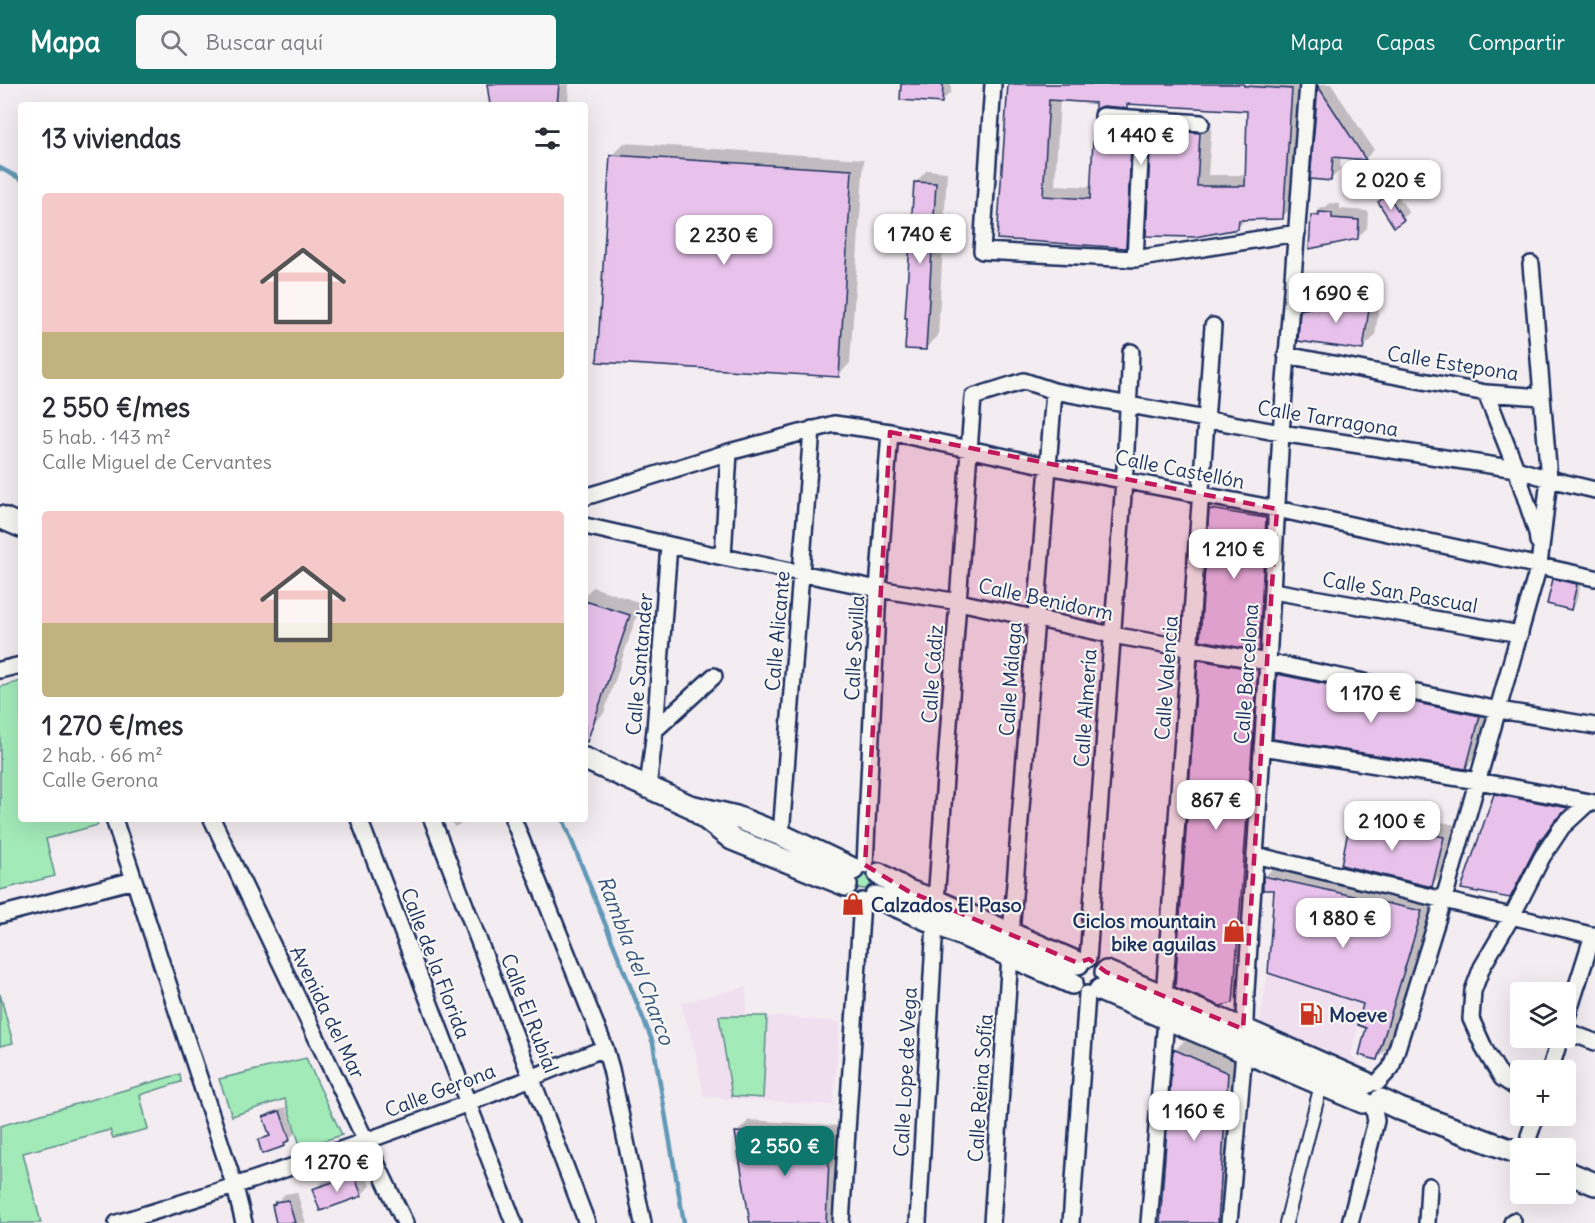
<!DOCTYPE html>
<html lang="es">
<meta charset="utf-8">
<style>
:root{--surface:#fff;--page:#f7f7f7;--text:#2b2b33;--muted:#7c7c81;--accent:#0f766e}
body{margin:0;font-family:Delius,sans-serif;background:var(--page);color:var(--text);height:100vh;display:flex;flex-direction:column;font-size:22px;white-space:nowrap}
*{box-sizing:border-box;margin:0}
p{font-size:20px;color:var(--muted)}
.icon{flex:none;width:33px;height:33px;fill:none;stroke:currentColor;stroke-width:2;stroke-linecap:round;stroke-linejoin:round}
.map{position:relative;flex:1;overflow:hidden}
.side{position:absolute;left:18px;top:18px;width:570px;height:720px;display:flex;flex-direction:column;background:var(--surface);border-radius:6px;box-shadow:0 6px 24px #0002}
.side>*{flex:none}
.fabs{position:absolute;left:1510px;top:898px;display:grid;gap:12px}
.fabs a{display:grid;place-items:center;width:66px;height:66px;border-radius:6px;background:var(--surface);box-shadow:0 6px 24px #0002;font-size:30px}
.price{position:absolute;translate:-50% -51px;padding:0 14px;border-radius:12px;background:#fff;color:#222;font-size:20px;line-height:39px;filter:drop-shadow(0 2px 3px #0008)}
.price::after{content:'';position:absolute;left:50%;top:36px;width:18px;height:14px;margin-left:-9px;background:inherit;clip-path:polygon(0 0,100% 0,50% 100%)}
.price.selected{background:var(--accent);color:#fff}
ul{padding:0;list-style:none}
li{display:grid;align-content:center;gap:12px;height:318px;padding:0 24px}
li span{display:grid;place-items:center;height:186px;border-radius:6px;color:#555}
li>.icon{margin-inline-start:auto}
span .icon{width:108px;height:108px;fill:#fffc;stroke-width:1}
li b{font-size:26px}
h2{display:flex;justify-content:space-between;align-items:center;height:72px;padding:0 24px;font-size:26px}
header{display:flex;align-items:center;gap:36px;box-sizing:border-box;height:84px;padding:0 30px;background:var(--accent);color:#fff}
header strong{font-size:28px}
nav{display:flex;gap:33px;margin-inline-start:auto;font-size:21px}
.search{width:420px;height:54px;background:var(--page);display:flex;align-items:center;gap:15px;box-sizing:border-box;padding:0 21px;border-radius:6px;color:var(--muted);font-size:22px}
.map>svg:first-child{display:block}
</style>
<header>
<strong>Mapa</strong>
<div class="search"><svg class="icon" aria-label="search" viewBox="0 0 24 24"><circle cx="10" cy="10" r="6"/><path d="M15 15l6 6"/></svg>Buscar aquí</div>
<nav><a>Mapa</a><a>Capas</a><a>Compartir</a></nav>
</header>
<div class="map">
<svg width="1595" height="1139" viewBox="0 0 1595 1139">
<rect width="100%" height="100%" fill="#f3ecf1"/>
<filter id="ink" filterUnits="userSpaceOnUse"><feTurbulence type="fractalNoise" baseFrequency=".0167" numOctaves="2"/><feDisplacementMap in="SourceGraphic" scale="12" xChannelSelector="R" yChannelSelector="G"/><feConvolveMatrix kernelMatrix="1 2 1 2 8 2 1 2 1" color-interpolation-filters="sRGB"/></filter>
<g filter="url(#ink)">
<path fill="#f0dfef" d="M1268,889L1363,920L1351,971L1367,987L1259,946Z
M746,903V930L840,938L833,1021L704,1013L696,970L681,919Z"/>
<path fill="#a2eab8" stroke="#5e8c8b" stroke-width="1.5" d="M21,597V735H96L98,741L46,755L55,792L0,806V603Z
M855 797a8 8 0 1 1 16 0a8 8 0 1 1-16 0Z
M0,910L13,959L0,962Z
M719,932H767L763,1014L732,1012Z
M306,974L342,1051L301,1064L285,1015L232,1032L219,995Z
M180,990L181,998L140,1011L148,1045L113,1054L110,1046L23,1069L41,1139H0V1042Z"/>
<path fill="#0003" d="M488,0H569L568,21H491Z
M902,0H951V8L942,17Z
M1010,0H1303L1295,121L1282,133L1247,134L1238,143L1195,152L1153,46L1165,34L1212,37L1208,91H1247L1249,25L1130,19L1126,22L1097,17L1060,15L1055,101L1092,103L1096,37L1107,25L1143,32L1137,151L1125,163L998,153Z
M1322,0H1331L1374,66L1366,74L1341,72L1340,86L1331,95L1312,94L1319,2Z
M624,59L864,75L850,279L838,292L611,72Z
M927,86L947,88L938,252L926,264L916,98Z
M1395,106L1409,129L1394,141L1380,118Z
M1330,119L1340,120V125L1368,127L1367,144L1358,153L1313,132L1322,123H1326Z
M1382,200L1375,252L1363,264L1302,227L1314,214Z
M1223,413L1278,422L1271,553L1258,565L1211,425Z
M1560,490L1582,495L1576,519L1571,525L1554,496Z
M593,503L641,519L604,629L592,641L585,638V511Z
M1212,564L1269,574L1245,905L1232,917L1200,577Z
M1291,578L1491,620L1478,671L1465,684L1278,590Z
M1507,698L1578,712L1565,724L1549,747L1522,800L1510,812L1495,711Z
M1365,722L1456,741L1444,789L1431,801L1352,734Z
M451,735H473L454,743Z
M1277,780L1433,815L1389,962L1377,975L1368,944L1365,919L1275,805H1264L1265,792Z
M1187,954L1240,977L1229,1139H1162L1175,966Z
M286,1023L295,1049L284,1061L259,1057L270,1049L265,1034L270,1028Z
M749,1036L842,1042L837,1139H751L737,1049Z
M363,1082L370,1102L361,1111L314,1106L323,1097Z
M297,1108L306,1139H277L273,1122L285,1110Z"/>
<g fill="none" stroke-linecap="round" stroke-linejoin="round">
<path stroke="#6299b6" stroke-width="4.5" d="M0,84L21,95
M563,735L653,959L684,1139"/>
</g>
<path fill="#e8c2eb" stroke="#1b2f5e" stroke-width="1.5" d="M487,0H559L557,21H490Z
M901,0H943L942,19L900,16Z
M1008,0H1244V2L1292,5L1283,135L1239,136L1238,145L1195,153L1146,152L1151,45L1200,49L1197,102H1245L1247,27L1127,20V24L1103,22L1095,27V19L1049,16L1043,112L1090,115L1094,36L1102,42L1132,44L1126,164L997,155Z
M1318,2L1366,76L1333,73L1331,97L1310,95Z
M610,71L852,86L839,293L597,278Z
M914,98L936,99L926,266L905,265L907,234H905Z
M1388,111L1404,136L1394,143L1378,118Z
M1319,128L1332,129V134L1359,136L1358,155L1309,165L1311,131L1319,132Z
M1371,211L1363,266L1298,257L1300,226Z
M1209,425L1266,434L1259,567L1200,556Z
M1553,495L1577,500L1571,526L1547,520Z
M585,517L630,531L587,658H585Z
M1198,576L1258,586L1233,919L1220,922L1175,903Z
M1277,590L1480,632L1466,685L1273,655Z
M1494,710L1568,724L1555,736L1537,761L1510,814L1461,805Z
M1351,733L1444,753L1432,803L1341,781Z
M1263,792L1422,827L1377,976L1359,971L1366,944L1358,941L1363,920L1268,889L1274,806H1263Z
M1173,965L1228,989L1218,1139H1160Z
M280,1027L290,1056L284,1059L285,1062L262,1070L258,1056L270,1052L263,1033Z
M735,1048L830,1054L826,1139H750Z
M354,1091L362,1112L320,1127L312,1105Z
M288,1116L295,1139H276L272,1121L275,1120V1118Z"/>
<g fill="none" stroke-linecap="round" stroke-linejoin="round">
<g stroke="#1b2f5e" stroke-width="16">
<path id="pedestrian" d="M1286,1139L1321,1001"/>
</g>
<g stroke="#1b2f5e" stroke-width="20">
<path id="minor" d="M993,0L982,167L1135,175
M1103,32L1201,39
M1142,36L1135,175L1297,149
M1286,271L1486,309L1542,313
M1486,309L1516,385L1537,449L1538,457
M585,413L729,368L834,340L890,348L1047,382L1277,425L1595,494
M585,442L723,473L878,505L959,518L1112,551L1268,578L1499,626L1595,642
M723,473L729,368
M1273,507L1520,550
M0,586L21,581
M655,646L714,592
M1262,663L1478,697L1595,719
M648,703L655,646L669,461
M114,735L235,1103L244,1139
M212,735L405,1139
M359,735L514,1139
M432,735L587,1139
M513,735L605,964L611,985L643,1139
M781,751L812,345
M1255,771L1595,852
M865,781L878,505L890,348
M936,817L973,313L1024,297L1054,307L1281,349L1516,385L1549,395L1595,406
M0,831L134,796
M1011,850L1054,307
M1088,875L1125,384L1131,268
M1164,913L1213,242
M1566,936L1593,851
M1566,947L1595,958
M1550,987L1560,954
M1377,999L1391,984L1447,804L1539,481L1549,395L1531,180
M1521,1007L1502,994L1486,968L1471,935L1473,907L1482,883L1512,832L1542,773L1562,743L1589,718
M1529,1052L1536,1032
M117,1139C235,1103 351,1064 466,1020C513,1002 559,982 605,964
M841,1139L862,817
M918,1139L935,839
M992,1139L1010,872
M1071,1139L1087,910
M1149,1139L1166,936
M1229,1139L1244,968L1246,907L1268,578L1281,349L1308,0
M1350,1139L1376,1037L1373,1021
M1427,1139L1429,1102
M1512,1139L1513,1137"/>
</g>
<g stroke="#1b2f5e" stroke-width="26">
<path id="secondary" d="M0,433L21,442
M585,675L690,722L736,733L781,751L853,785
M695,726L732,755L846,801
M879,790L908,807L936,817L1078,879
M876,813L1072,899
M1106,888L1243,945L1366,999
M1100,906L1363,1018
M1381,1016L1400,1025L1521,1070
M1566,1088L1595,1100"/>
</g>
<use href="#pedestrian" stroke="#f6f6f2" stroke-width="12"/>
<use href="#minor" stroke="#f6f6f2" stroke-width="15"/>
<use href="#secondary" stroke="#f6f6f2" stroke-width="21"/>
</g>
</g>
<path fill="#c2185b" fill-opacity="0.2" stroke="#c2185b" stroke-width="4.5" stroke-dasharray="12 8" stroke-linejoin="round" d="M890,348L1277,425L1243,945L1106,888L1089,875L1078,879L908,807L865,781Z"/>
<defs>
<g id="shop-bare" transform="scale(1.8)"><path d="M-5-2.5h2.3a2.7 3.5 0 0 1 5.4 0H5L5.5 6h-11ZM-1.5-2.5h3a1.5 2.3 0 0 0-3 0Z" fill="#c8321e" stroke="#f6f6f2" stroke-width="2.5" paint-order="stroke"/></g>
<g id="fuel-bare" transform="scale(1.8)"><path d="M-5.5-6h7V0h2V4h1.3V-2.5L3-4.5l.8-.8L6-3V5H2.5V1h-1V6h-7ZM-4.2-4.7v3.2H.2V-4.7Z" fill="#c8321e" stroke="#f6f6f2" stroke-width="2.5" paint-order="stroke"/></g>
</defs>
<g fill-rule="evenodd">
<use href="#shop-bare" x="853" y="820"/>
<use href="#shop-bare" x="1234" y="847"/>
<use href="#fuel-bare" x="1311" y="930"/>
</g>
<g text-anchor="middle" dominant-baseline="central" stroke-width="4.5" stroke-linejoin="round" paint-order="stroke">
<g font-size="20" fill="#1b2f5e" stroke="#f6f6f2">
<text transform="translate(1453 279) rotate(9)">Calle Estepona</text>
<text transform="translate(1328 334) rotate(9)">Calle Tarragona</text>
<text transform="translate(1180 385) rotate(11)">Calle Castellón</text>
<text transform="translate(1400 508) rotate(10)">Calle San Pascual</text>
<text transform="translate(1046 515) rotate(12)">Calle Benidorm</text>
<text transform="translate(777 547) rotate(-85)">Calle Alicante</text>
<text transform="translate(854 564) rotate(-87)">Calle Sevilla</text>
<text transform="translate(639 580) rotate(-85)">Calle Santander</text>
<text transform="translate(932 590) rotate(-86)">Calle Cádiz</text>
<text transform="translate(1246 590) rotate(-86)">Calle Barcelona</text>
<text transform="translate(1166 594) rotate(-86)">Calle Valencia</text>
<text transform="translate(1010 595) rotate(-86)">Calle Málaga</text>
<text transform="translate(1085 624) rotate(-86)">Calle Almería</text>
<text transform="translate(436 879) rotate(69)">Calle de la Florida</text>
<text transform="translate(328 928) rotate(64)">Avenida del Mar</text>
<text transform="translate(530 929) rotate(69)">Calle El Rubial</text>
<text transform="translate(905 988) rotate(-87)">Calle Lope de Vega</text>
<text transform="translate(980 1004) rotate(-86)">Calle Reina Sofía</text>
<text transform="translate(440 1006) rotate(-21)">Calle Gerona</text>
</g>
<g font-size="20" font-weight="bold" fill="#1b2f5e" stroke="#f6f6f2" text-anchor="start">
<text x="871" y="820">Calzados El Paso</text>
<text x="1216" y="836" text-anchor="end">Ciclos mountain<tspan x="1216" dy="23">bike aguilas</tspan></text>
<text x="1329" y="930">Moeve</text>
</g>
<g font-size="21" font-style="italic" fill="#33527b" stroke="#f6f6f2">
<text transform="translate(636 876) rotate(69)">Rambla del Charco</text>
</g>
</g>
</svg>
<div class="fabs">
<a><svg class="icon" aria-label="layers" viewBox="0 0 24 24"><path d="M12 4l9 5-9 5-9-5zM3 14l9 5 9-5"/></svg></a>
<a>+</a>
<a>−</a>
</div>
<b class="price" style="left:1141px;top:82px">1 440 €</b>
<b class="price" style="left:1391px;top:127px">2 020 €</b>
<b class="price" style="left:920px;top:181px">1 740 €</b>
<b class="price" style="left:724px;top:182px">2 230 €</b>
<b class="price" style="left:1336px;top:240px">1 690 €</b>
<b class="price" style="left:1234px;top:496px">1 210 €</b>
<b class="price" style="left:1371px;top:640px">1 170 €</b>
<b class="price" style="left:1216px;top:747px">867 €</b>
<b class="price" style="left:1392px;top:768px">2 100 €</b>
<b class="price" style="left:1343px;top:865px">1 880 €</b>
<b class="price" style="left:1194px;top:1058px">1 160 €</b>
<b class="price selected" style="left:785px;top:1093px">2 550 €</b>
<b class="price" style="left:337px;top:1109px">1 270 €</b>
<section class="side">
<h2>13 viviendas<svg class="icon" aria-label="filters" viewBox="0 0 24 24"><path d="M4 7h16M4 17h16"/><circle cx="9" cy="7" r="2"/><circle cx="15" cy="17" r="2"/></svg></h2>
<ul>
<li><span style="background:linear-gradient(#f6c9c9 75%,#c2b280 0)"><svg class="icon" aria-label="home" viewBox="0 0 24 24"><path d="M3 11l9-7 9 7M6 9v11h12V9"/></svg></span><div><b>2 550 €/mes</b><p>5 hab. · 143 m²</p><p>Calle Miguel de Cervantes</p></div></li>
<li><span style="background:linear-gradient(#f6c9c9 60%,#c2b280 0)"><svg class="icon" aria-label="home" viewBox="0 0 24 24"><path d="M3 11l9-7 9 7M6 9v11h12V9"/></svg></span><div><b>1 270 €/mes</b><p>2 hab. · 66 m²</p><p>Calle Gerona</p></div></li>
</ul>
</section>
</div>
